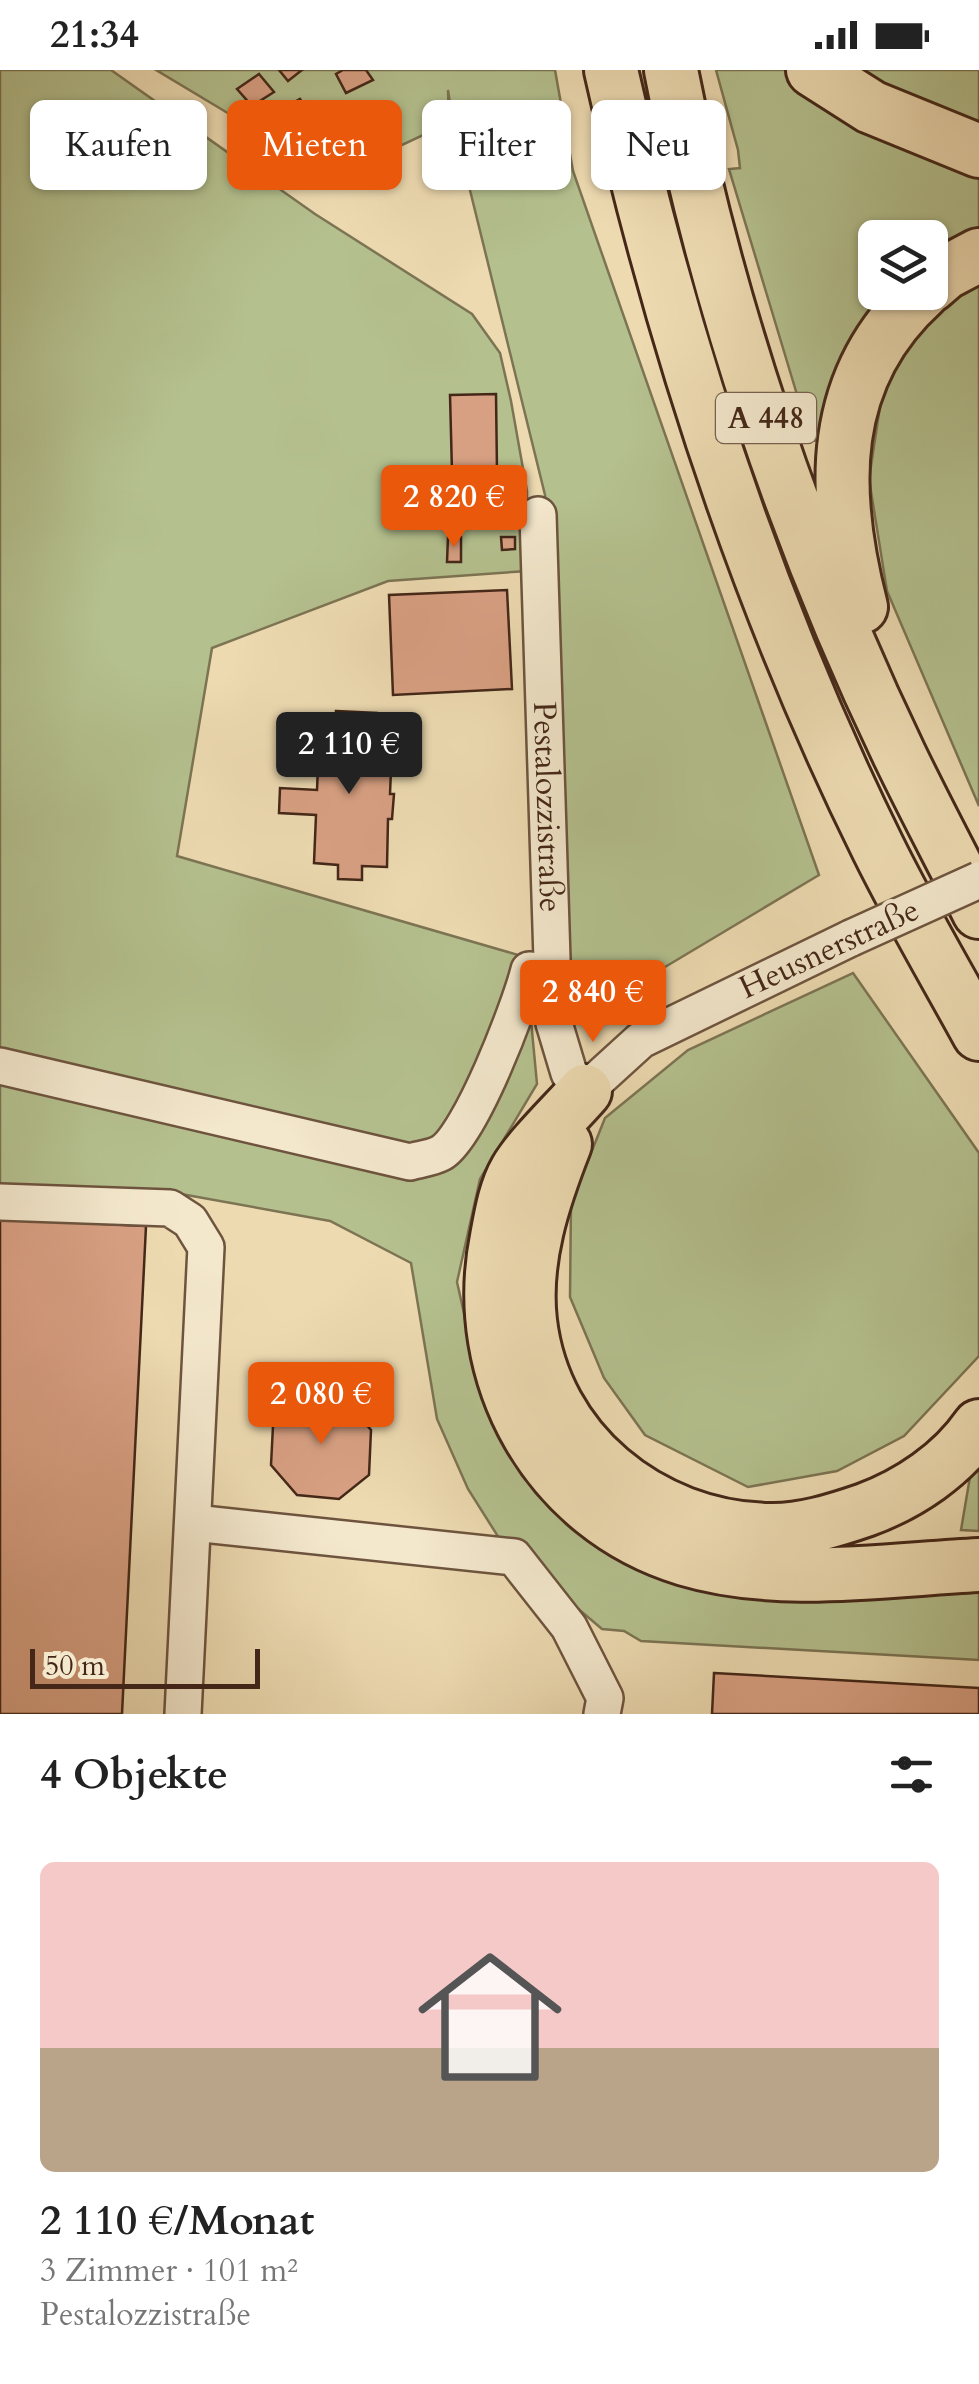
<!DOCTYPE html>
<html lang="de">
<meta charset="utf-8">
<style>
:root{--surface:#fff;--page:#f6f6f6;--text:#222;--muted:#767676;--accent:#ea580c}
body{margin:0;font-family:Cardo,serif;background:var(--page);color:var(--text);height:100vh;display:flex;flex-direction:column;font-size:38px;white-space:nowrap}
*{box-sizing:border-box;margin:0}
p{font-size:32px;color:var(--muted)}
.icon{flex:none;width:55px;height:55px;fill:none;stroke:currentColor;stroke-width:2;stroke-linecap:round;stroke-linejoin:round}
.map{position:relative;height:1644px;overflow:hidden}
.details{display:flex;flex-direction:column;background:var(--surface);flex:1}
.details>*{flex:none}
.hud{position:absolute;left:30px;top:30px;width:920px;height:90px;display:flex;gap:20px}
.controls{position:absolute;left:858px;top:150px;display:grid;gap:20px}
.controls a{display:grid;place-items:center;width:90px;height:90px;border-radius:15px;background:var(--surface);box-shadow:0 2px 8px #0004;font-size:50px}
.scale{position:absolute;left:30px;bottom:25px;width:230px;box-sizing:border-box;padding-left:10px;border:5px solid #442718;border-top:0;font-size:28px;line-height:35px;white-space:nowrap;color:#442718;-webkit-text-stroke:8px #f3e7cc;paint-order:stroke}
.price{position:absolute;translate:-50% -85px;padding:0 22px;border-radius:10px;background:var(--accent);color:#fff;font-size:32px;line-height:65px;filter:drop-shadow(0 2px 5px #0008)}
.price::after{content:'';position:absolute;left:50%;top:60px;width:30px;height:22px;margin-left:-15px;background:inherit;clip-path:polygon(0 0,100% 0,50% 100%)}
.price.active{background:#222;color:#fff}
ul{padding:0;list-style:none}
li{display:grid;align-content:center;gap:20px;height:530px;padding:0 40px}
li span{display:grid;place-items:center;height:310px;border-radius:15px;color:#555}
li>.icon{margin-inline-start:auto}
span .icon{width:180px;height:180px;fill:#fffc;stroke-width:1}
li b{font-size:42px}
h2{display:flex;justify-content:space-between;align-items:center;height:120px;padding:0 40px;font-size:42px}
.tag{padding:0 35px;border-radius:15px;background:var(--surface);box-shadow:0 2px 8px #0004;font-size:35px;line-height:90px}
.tag.active{background:var(--accent);color:#fff}
.status{display:flex;justify-content:space-between;align-items:center;height:70px;padding:0 50px;background:var(--surface);direction:ltr}
.status svg{height:28px;fill:currentColor}
.map>svg:first-child{display:block}
</style>
<div class="status"><b>21:34</b><svg viewBox="0 0 49 12"><path d="M0 12V9h3v3zM5 12V6h3v6zM10 12V3h3v9zM15 12V0h3v12zM26 1h20v11H26zM47 4h2v5h-2z"/></svg></div>
<div class="map">
<svg width="979" height="1644" viewBox="0 0 979 1644">
<rect width="100%" height="100%" fill="#eddab1"/>
<filter id="stains"><feTurbulence type="fractalNoise" baseFrequency=".002" numOctaves="4"/><feColorMatrix values="0 0 0 0 .2 0 0 0 0 .09 0 0 0 0 .02 0 0 0 .5 -.17"/></filter>
<radialGradient id="worn" r=".72"><stop offset=".6" stop-color="#630" stop-opacity="0"/><stop offset="1" stop-color="#630" stop-opacity=".3"/></radialGradient>
<path fill="#b4c08e" stroke="#7c7453" stroke-width="2.5" d="M0,0H111L315,144L472,244L500,283L511,331L527,421V501L388,511L212,578L177,786L525,887L537,1014L480,1109L457,1212L477,1301L527,1409L635,1495L791,1531L979,1522V1590L641,1571L624,1561L602,1559L504,1476L468,1419L437,1349L411,1193L330,1151L181,1124L0,1114Z
M156,0H555L573,101L819,805L588,943L563,936L559,743L545,425L452,47L448,20L449,53L325,111L236,48Z
M716,0H785L873,57L979,101V159L930,181V168H875V222L882,223L840,292L821,370L811,371L729,99L740,98L738,80Z
M845,0H979V62Z
M979,206V736L887,521L869,409L881,330L895,290L917,252Z
M853,903L979,1083V1286L904,1366L837,1401L748,1417L645,1365L604,1308L570,1227L571,1133L605,1048L688,980Z
M979,1400V1461L961,1460L971,1401Z"/>
<path fill="#d8a083" stroke="#442718" stroke-width="2.5" d="M279,0H302L288,11Z
M343,0H366L373,10L346,23L336,4Z
M259,4L274,22L252,36L237,19Z
M300,29L309,44L285,56L276,42Z
M496,324L497,402H452L450,325Z
M448,467H461V492H447Z
M501,467H515V479L502,480Z
M507,520L512,619L393,625L389,525Z
M336,641L377,643L376,674L392,675L390,724H394L392,749H388L387,797L362,796V810L338,809V795L314,793L316,745L279,743L280,718L317,720L319,672H335Z
M0,1149L146,1156L122,1644H0Z
M303,1324L344,1329L371,1360L369,1405L339,1429L297,1425L271,1395L273,1356Z
M714,1603L979,1618V1644H712Z"/>
<g fill="none" stroke-linecap="round" stroke-linejoin="round">
<g stroke="#6e543e" stroke-width="40">
<g id="minor">
<path id="s1" d="M538,445L554,953L569,1003L585,1021L641,970L851,868"/>
<path d="M0,996L410,1092C420,1089 432,1088 441,1083C470,1067 520,936 529,900L551,902"/>
<path d="M0,1132L170,1138L190,1151L206,1177L183,1644"/>
<path d="M194,1453L514,1487L569,1557L605,1628L602,1644"/>
</g>
</g>
<g stroke="#442718" stroke-width="58">
<path id="highway" d="M611,0C671,268 756,531 878,778C909,841 945,902 979,964
M671,0C716,233 797,472 900,686C925,738 953,790 979,842
M813,0L871,37L979,81
M930,216L945,203L979,185
M861,537C831,421 828,308 923,222
M585,1021C565,1044 530,1077 516,1101C505,1120 501,1146 497,1167C469,1306 546,1447 685,1489C778,1517 884,1500 979,1495
M565,1074C543,1130 523,1190 530,1251C544,1372 650,1458 769,1460C801,1461 836,1450 865,1440C909,1424 952,1395 979,1356"/>
</g>
<use href="#minor" stroke="#f3e7cc" stroke-width="35"/>
<use href="#highway" stroke="#eddab1" stroke-width="52"/>
<g stroke="#6e543e" stroke-width="40" stroke-linecap="butt">
<path id="minor-bridge" d="M851,868L979,810"/>
</g>
<use href="#minor-bridge" stroke="#f3e7cc" stroke-width="35"/>
</g>
<g text-anchor="middle" dominant-baseline="central" stroke-width="8" stroke-linejoin="round" paint-order="stroke">
<rect fill="#f3e7cc" stroke="#78614e" stroke-width="2.5" x="716" y="323" width="100" height="50" rx="8"/>
<g font-size="30" font-weight="bold" fill="#442718">
<text x="766" y="348">A 448</text>
</g>
<g font-size="32" fill="#442718" stroke="#f3e7cc">
<text stroke="none"><textPath href="#s1" startOffset="292">Pestalozzistraße</textPath></text>
<text transform="translate(829 879) rotate(-25)">Heusnerstraße</text>
</g>
</g>
<rect width="100%" height="100%" filter="url(#stains)"/>
<rect width="100%" height="100%" fill="url(#worn)"/>
</svg>
<div class="controls">
<a><svg class="icon" aria-label="layers" viewBox="0 0 24 24"><path d="M12 4l9 5-9 5-9-5zM3 14l9 5 9-5"/></svg></a>
</div>
<div class="scale">50 m</div>
<b class="price" style="left:454px;top:480px">2 820 €</b>
<b class="price active" style="left:349px;top:727px">2 110 €</b>
<b class="price" style="left:593px;top:975px">2 840 €</b>
<b class="price" style="left:321px;top:1377px">2 080 €</b>
<div class="hud">
<a class="tag">Kaufen</a>
<a class="tag active">Mieten</a>
<a class="tag">Filter</a>
<a class="tag">Neu</a>
</div>
</div>
<section class="details">
<h2>4 Objekte<svg class="icon" aria-label="filters" viewBox="0 0 24 24"><path d="M4 7h16M4 17h16"/><circle cx="9" cy="7" r="2"/><circle cx="15" cy="17" r="2"/></svg></h2>
<ul>
<li><span style="background:linear-gradient(#f6c9c9 60%,#b9a48a 0)"><svg class="icon" aria-label="home" viewBox="0 0 24 24"><path d="M3 11l9-7 9 7M6 9v11h12V9"/></svg></span><div><b>2 110 €/Monat</b><p>3 Zimmer · 101 m²</p><p>Pestalozzistraße</p></div></li>
</ul>
</section>
